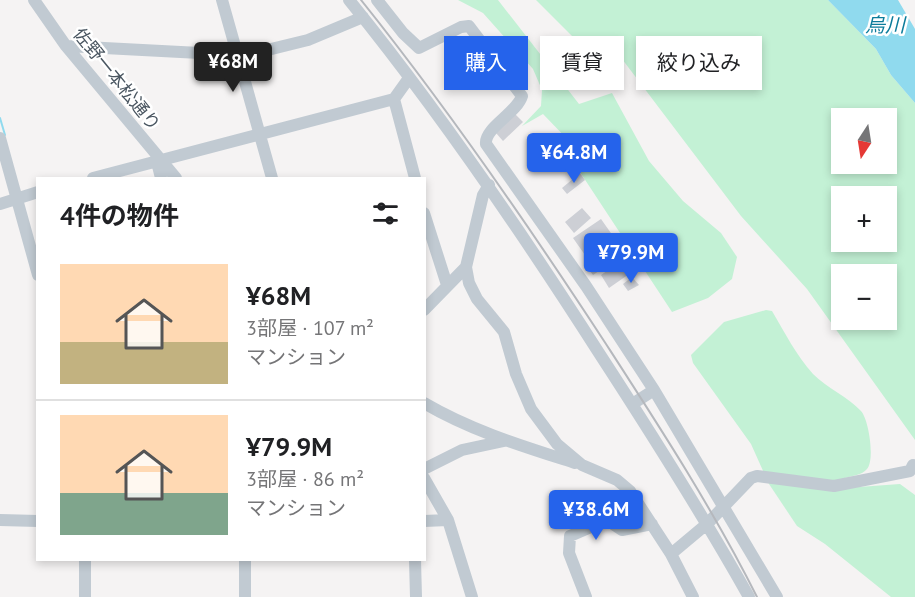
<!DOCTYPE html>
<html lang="ja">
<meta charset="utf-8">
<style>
:root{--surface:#fff;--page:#f2f2f2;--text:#202124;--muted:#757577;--line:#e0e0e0;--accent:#2563eb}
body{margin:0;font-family:"PT Sans","Noto Sans JP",sans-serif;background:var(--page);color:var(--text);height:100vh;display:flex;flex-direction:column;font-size:22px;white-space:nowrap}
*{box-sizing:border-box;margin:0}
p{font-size:20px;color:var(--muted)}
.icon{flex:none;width:33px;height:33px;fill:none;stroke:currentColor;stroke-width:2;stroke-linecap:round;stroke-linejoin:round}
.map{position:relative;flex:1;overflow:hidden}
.panel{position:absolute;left:36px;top:177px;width:390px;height:384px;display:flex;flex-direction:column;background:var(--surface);border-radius:0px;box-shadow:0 3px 9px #0003}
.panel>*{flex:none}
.banner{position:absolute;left:444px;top:36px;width:381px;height:54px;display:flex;gap:12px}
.needle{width:39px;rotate:192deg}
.controls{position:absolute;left:831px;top:108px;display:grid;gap:12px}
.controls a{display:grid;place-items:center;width:66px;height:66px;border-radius:0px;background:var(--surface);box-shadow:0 3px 9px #0003;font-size:30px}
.price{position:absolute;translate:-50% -51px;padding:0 14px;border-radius:6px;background:var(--accent);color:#fff;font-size:20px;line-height:39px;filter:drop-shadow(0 2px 3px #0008)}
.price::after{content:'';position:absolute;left:50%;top:36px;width:18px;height:14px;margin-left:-9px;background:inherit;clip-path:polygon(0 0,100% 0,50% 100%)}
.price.on{background:#222;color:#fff}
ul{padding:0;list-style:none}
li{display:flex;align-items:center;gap:18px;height:150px;padding:0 24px}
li+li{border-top:2px solid var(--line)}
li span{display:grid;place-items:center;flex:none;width:168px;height:120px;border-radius:0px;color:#555}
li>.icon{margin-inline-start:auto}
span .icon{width:72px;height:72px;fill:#fffc;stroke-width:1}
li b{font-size:26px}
h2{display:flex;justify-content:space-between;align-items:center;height:72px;padding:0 24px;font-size:26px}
.tag{padding:0 21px;border-radius:0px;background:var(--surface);box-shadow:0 3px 9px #0003;font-size:21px;line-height:54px}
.tag.on{background:var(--accent);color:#fff}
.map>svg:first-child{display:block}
</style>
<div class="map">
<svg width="915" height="597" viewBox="0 0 915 597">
<rect width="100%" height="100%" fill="#f5f3f3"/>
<path fill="#c3f1d5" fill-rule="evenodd" d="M458,0H498L579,104L612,93L649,161L683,201L721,233L737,257L732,279L708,298L672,312L576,166L562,153L571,143L543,114L522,126L541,106L542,90L533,69L483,13Z
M536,0H828L876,49L891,75L915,103V440L807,289L741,216L619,55L584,48ZM842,118H886V164H842ZM842,196H886V242H842ZM842,274H886V320H842Z
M766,310L772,311C785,333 796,355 813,374C827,388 848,397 861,411C869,420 875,460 867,469C862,475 852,476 845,478V488L900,484L915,495V597H891L825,544L797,526L769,484L751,444L693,363L691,355L724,322Z"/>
<path fill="#90daee" d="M828,0H898L915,29V103L891,75L876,49Z"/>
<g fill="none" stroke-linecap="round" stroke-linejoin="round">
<path stroke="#90daee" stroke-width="2" d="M0,118L5,135"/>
</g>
<path fill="#cdcfd5" d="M515,114L523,122L503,141L496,133Z
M580,173L585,180L567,194L562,188Z
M582,208L591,218L574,233L565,222Z
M601,219L613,236L585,255L573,238Z
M599,259L605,267L593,275L587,267Z
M623,260L632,272L609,288L601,275Z
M632,277L639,285L628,291L623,284Z"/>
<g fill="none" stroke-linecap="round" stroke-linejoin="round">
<path stroke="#c1cad2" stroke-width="12" d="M34,0L66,46L176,178
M222,0L272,178
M349,0C440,112 521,231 599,353C651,433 702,513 749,597
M377,0L403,33L419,48L461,27L469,26L522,96C517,113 484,128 486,144L586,286L654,390L777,597
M66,46L238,55
M239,57L308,40L363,17
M394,99L415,178
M0,138L38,275
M157,162L161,178
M93,178L394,99L409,78
M489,185L483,195L466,267L469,283L477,299L504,332L516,374L531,409L557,444L582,465L617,480L630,491L671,554L693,597
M0,204L38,192
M424,213L447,285
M424,310L466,267
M424,403C472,431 522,446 575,463
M634,403L654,390
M424,469L462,450L504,441
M424,478L448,520L472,597
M0,520L38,521
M424,521L448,520
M671,554L708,523L751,478L757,476L834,486L910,471L913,465
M85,560V597
M415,560L416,597
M245,597V560
M586,597L569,553L570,536L607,520L622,530L652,524"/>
<path stroke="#b5b8bd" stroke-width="2" d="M361,0C449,110 529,226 606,344C659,426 713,509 757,597"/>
</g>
<g text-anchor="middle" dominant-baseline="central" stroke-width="5" stroke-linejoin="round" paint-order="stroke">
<g font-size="18" fill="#4a5661" stroke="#fff">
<text transform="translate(117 79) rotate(51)">佐野一本松通り</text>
</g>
<g font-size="20" font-style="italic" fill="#0c7c9b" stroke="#fff">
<text x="885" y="25">烏川</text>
</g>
</g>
</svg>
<div class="controls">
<a><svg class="needle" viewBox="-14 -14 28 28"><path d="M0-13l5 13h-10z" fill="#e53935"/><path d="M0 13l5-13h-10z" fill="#757577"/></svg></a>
<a>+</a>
<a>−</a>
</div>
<b class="price on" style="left:233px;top:93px">¥68M</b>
<b class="price" style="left:574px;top:184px">¥64.8M</b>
<b class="price" style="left:631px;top:284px">¥79.9M</b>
<b class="price" style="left:596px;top:541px">¥38.6M</b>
<div class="banner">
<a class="tag on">購入</a>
<a class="tag">賃貸</a>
<a class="tag">絞り込み</a>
</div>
<section class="panel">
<h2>4件の物件<svg class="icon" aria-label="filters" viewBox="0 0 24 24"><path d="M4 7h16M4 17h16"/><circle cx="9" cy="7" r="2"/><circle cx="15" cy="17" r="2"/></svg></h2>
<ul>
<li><span style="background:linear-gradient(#ffd9b3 65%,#c2b280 0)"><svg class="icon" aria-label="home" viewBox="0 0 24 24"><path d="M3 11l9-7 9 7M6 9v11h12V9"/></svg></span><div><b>¥68M</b><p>3部屋 · 107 m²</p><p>マンション</p></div></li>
<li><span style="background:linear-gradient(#ffd9b3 65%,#7fa58c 0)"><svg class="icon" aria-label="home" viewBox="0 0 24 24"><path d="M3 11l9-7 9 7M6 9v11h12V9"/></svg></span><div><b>¥79.9M</b><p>3部屋 · 86 m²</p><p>マンション</p></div></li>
</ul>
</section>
</div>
